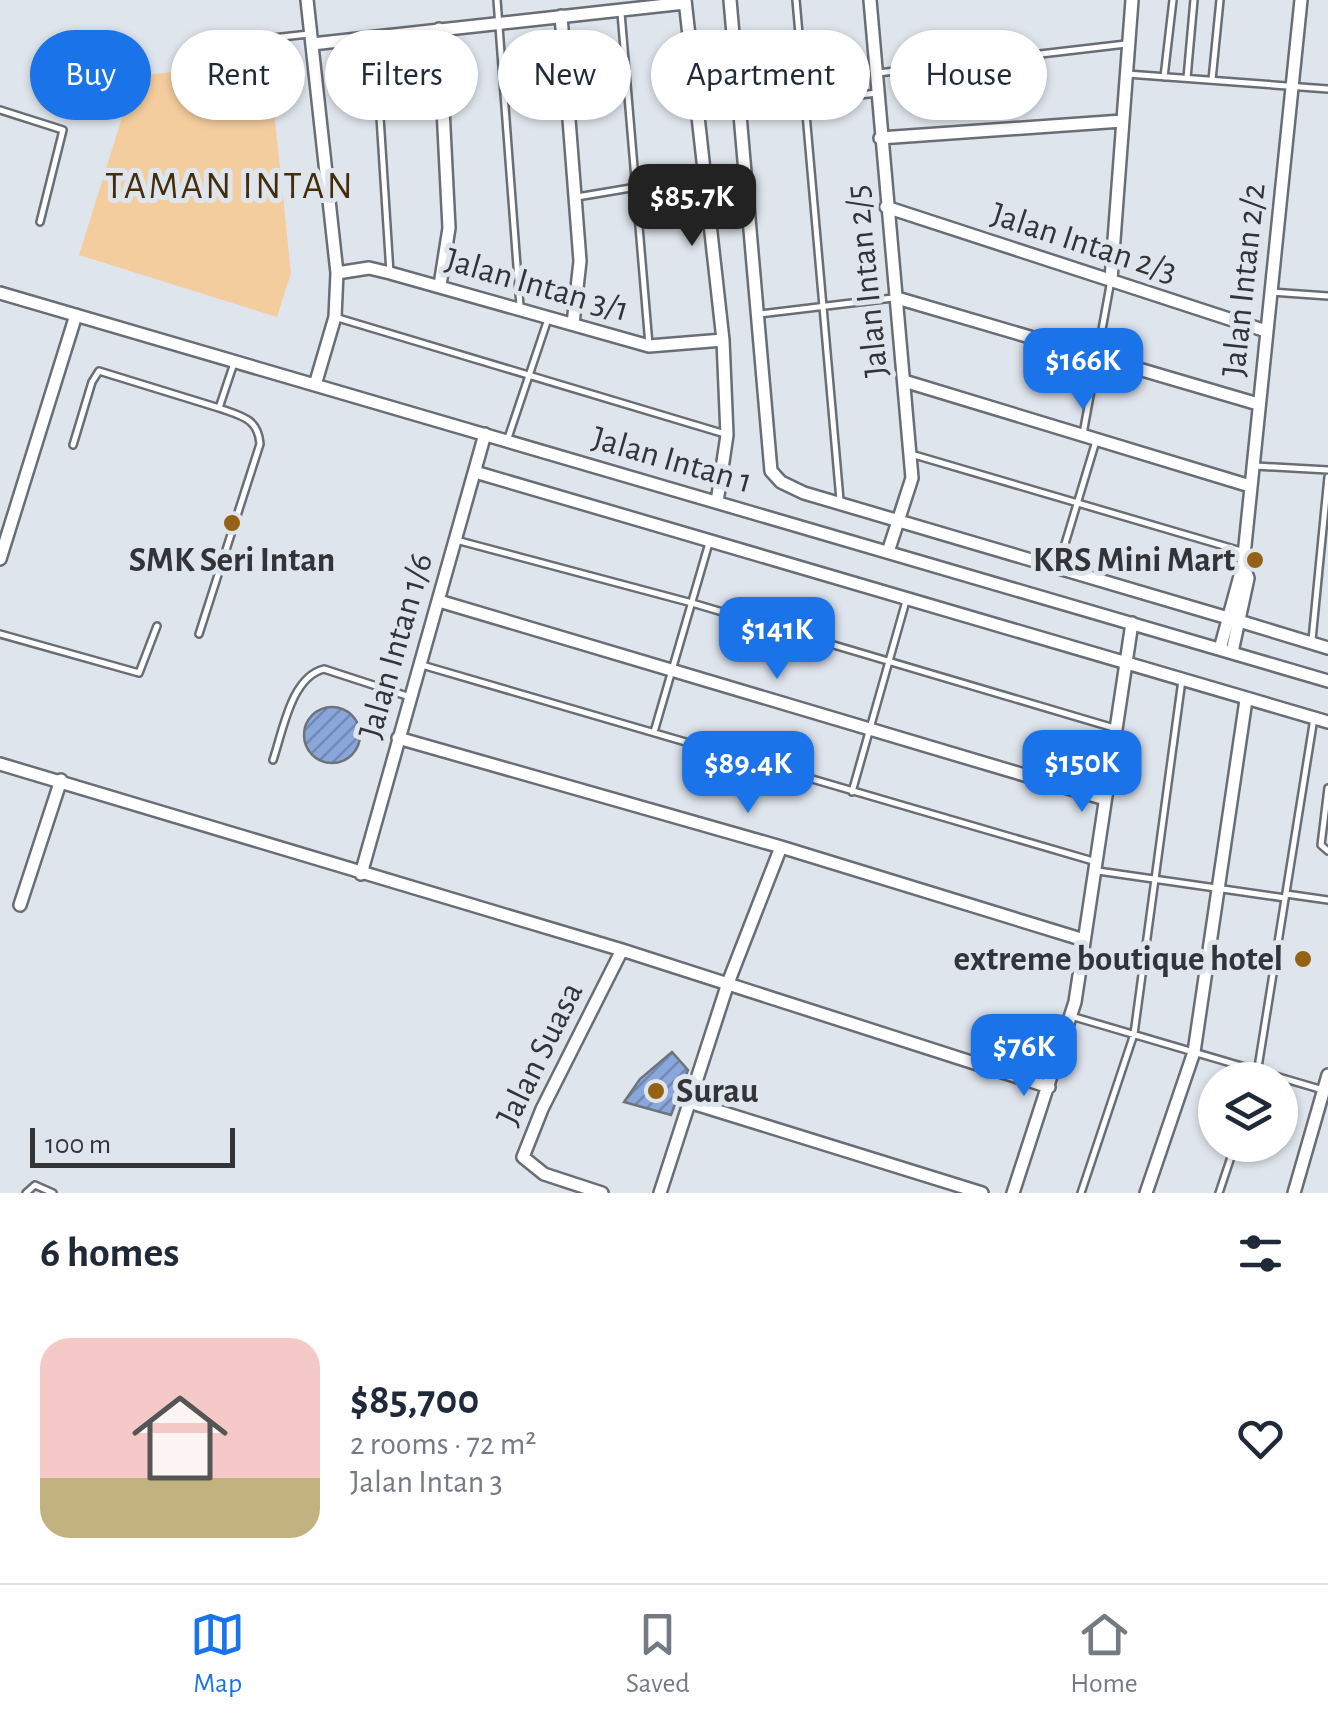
<!DOCTYPE html>
<meta charset="utf-8">
<style>
:root{--surface:#fff;--page:#f2f2f3;--text:#1f2937;--muted:#747a83;--line:#e0e1e3;--accent:#1a73e8}
body{margin:0;font-family:"Alegreya Sans",sans-serif;background:var(--page);color:var(--text);height:100vh;display:flex;flex-direction:column;font-size:38px;white-space:nowrap}
*{box-sizing:border-box;margin:0}
p{font-size:32px;color:var(--muted)}
.icon{flex:none;width:55px;height:55px;fill:none;stroke:currentColor;stroke-width:2;stroke-linecap:round;stroke-linejoin:round}
.map{position:relative;height:1193px;overflow:hidden}
.side{display:flex;flex-direction:column;background:var(--surface);flex:1}
.side>*{flex:none}
.hud{position:absolute;left:30px;top:30px;width:1270px;height:90px;display:flex;gap:20px}
.controls{position:absolute;left:1198px;top:1062px;display:grid;gap:20px}
.controls a{display:grid;place-items:center;width:100px;height:100px;border-radius:50%;background:var(--surface);box-shadow:0 2px 8px #0004;font-size:50px}
.scale{position:absolute;left:30px;bottom:25px;width:205px;box-sizing:border-box;padding-left:10px;border:5px solid #323437;border-top:0;font-size:28px;line-height:35px;white-space:nowrap;color:#323437;-webkit-text-stroke:8px #dfe5ed;paint-order:stroke}
.price{position:absolute;translate:-50% -85px;padding:0 22px;border-radius:20px;background:var(--accent);color:#fff;font-size:32px;line-height:65px;filter:drop-shadow(0 2px 5px #0008)}
.price::after{content:'';position:absolute;left:50%;top:60px;width:30px;height:22px;margin-left:-15px;background:inherit;clip-path:polygon(0 0,100% 0,50% 100%)}
.price.current{background:#222;color:#fff}
ul{padding:0;list-style:none}
li{display:flex;align-items:center;gap:30px;height:250px;padding:0 40px}
li+li{border-top:2px solid var(--line)}
li span{display:grid;place-items:center;flex:none;width:280px;height:200px;border-radius:30px;color:#555}
li>.icon{margin-inline-start:auto}
span .icon{width:120px;height:120px;fill:#fffc;stroke-width:1}
li b{font-size:42px}
h2{display:flex;justify-content:space-between;align-items:center;height:120px;padding:0 40px;font-size:42px}
.pill{padding:0 35px;border-radius:45px;background:var(--surface);box-shadow:0 2px 8px #0004;font-size:35px;line-height:90px}
.pill.current{background:var(--accent);color:#fff}
.tabs{display:flex;justify-content:space-around;align-items:center;height:140px;border-top:2px solid var(--line);background:var(--surface);font-size:28px;color:var(--muted)}
.tabs a{display:grid;justify-items:center;gap:5px}
.tabs .current{color:var(--accent)}
.map>svg:first-child{display:block}
</style>
<div class="map">
<svg width="1328" height="1193" viewBox="0 0 1328 1193">
<defs>
<pattern id="building-hatch" width="6" height="6" patternUnits="userSpaceOnUse" patternTransform="scale(2.5)"><rect width="6" height="6" fill="#89a7da"/><path d="M-1 1l2-2M0 6l6-6M5 7l2-2" fill="none" stroke="#7189b2"/></pattern>
</defs>
<rect width="100%" height="100%" fill="#dfe5ed"/>
<path fill="#f4cd9f" d="M269,62L291,273L277,317L79,255L135,76Z"/>
<path fill="url(#building-hatch)" stroke="#6e737a" stroke-width="2.5" d="M304 735a28 28 0 1 1 56 0a28 28 0 1 1-56 0Z
M672,1052L688,1070L671,1115L624,1102L640,1079Z"/>
<g fill="none" stroke-linecap="round" stroke-linejoin="round">
<g stroke="#696e75" stroke-width="10">
<path id="service" d="M497,0L520,306
M796,0L840,500
M621,13L649,345
M375,39L390,273
M227,43L309,34
M878,73L1126,44
M1127,74L1328,89
M1164,77L1173,0
M1187,78L1194,0
M1212,80L1220,0
M741,109L877,93
M0,110L63,130L40,222
M577,197L702,176
M1271,292L1328,296
M760,314L893,298
M338,318L725,434
M1083,434L1111,280
M507,441L548,319
M73,445L92,382L99,371L219,408L234,363
M911,454L1241,551
M1256,466L1328,470
M456,540L692,603L1114,728
M1058,567L1096,441
M0,634L139,673L157,626
M199,634L260,444C258,418 241,416 219,408
M1312,640L1328,477
M422,665L1093,861
M654,732L709,543
M273,760C283,731 291,677 324,669L410,697
M1328,788L1321,845L1328,851
M852,792L906,601
M1098,871L1285,898
M1286,894L1328,900
M1071,1016L1323,1090
M1256,1080L1314,718
M26,1193L35,1185L53,1193
M1081,1193L1134,1034L1182,680
M1219,1193L1235,1145"/>
</g>
<g stroke="#696e75" stroke-width="16">
<path id="minor" d="M307,0L337,273L335,317L315,385
M685,0L723,340L727,435L717,502
M730,0L771,471L781,482L804,493L1228,618
M870,0L912,478L888,552
M561,16L580,261L573,324
M439,29L449,228L440,285
M312,44L685,3
M880,138L1122,121
M886,207L1266,331
M337,273L369,268L390,273L649,346L723,340
M1111,280L1132,0
M0,293L1328,681
M897,298L1258,404
M904,381L1250,486
M475,472L1328,722
M0,559L76,315
M439,601L1105,799
M1239,621L1328,648
M1220,649L1243,565
M1232,652L1248,578L1243,565L1301,0
M398,738L781,847L1084,940
M0,764L622,950L1049,1087
M361,874L485,434
M20,905L61,780
M689,1102L982,1193
M602,1193L544,1174L523,1157L542,1109L622,950
M660,1193L728,983L781,847
M1013,1193L1075,1002L1132,623
M1146,1193L1194,1052L1246,700
M1294,1193L1328,1075"/>
</g>
<use href="#service" stroke="#fff" stroke-width="5"/>
<use href="#minor" stroke="#fff" stroke-width="11"/>
</g>
<g fill="#956215" stroke="#dfe5ed" stroke-width="4">
<circle cx="232" cy="523" r="10"/>
<circle cx="1255" cy="560" r="10"/>
<circle cx="1303" cy="959" r="10"/>
<circle cx="656" cy="1091" r="10"/>
</g>
<g text-anchor="middle" dominant-baseline="central" stroke-width="10" stroke-linejoin="round" paint-order="stroke">
<g font-size="35" fill="#323437" stroke="#dfe5ed">
<text transform="translate(1084 243) rotate(18)">Jalan Intan 2/3</text>
<text transform="translate(1244 280) rotate(-84)">Jalan Intan 2/2</text>
<text transform="translate(867 281) rotate(-96)">Jalan Intan 2/5</text>
<text transform="translate(537 285) rotate(16)">Jalan Intan 3/1</text>
<text transform="translate(672 460) rotate(16)">Jalan Intan 1</text>
<text transform="translate(396 646) rotate(-74)">Jalan Intan 1/6</text>
<text transform="translate(540 1054) rotate(-64)">Jalan Suasa</text>
</g>
<g font-size="35" font-weight="bold" fill="#323437" stroke="#dfe5ed" text-anchor="end">
<text x="232" y="560" text-anchor="middle">SMK Seri Intan</text>
<text x="1235" y="560">KRS Mini Mart</text>
<text x="1283" y="959">extreme boutique hotel</text>
<text x="676" y="1091" text-anchor="start">Surau</text>
</g>
<g font-size="38" letter-spacing="2.5" fill="#452c0a" stroke="#dfe5ed">
<text x="230" y="187">TAMAN INTAN</text>
</g>
</g>
</svg>
<div class="controls">
<a><svg class="icon" aria-label="layers" viewBox="0 0 24 24"><path d="M12 4l9 5-9 5-9-5zM3 14l9 5 9-5"/></svg></a>
</div>
<div class="scale">100 m</div>
<b class="price current" style="left:692px;top:249px">$85.7K</b>
<b class="price" style="left:1083px;top:413px">$166K</b>
<b class="price" style="left:777px;top:682px">$141K</b>
<b class="price" style="left:1082px;top:815px">$150K</b>
<b class="price" style="left:748px;top:816px">$89.4K</b>
<b class="price" style="left:1024px;top:1099px">$76K</b>
<div class="hud">
<a class="pill current">Buy</a>
<a class="pill">Rent</a>
<a class="pill">Filters</a>
<a class="pill">New</a>
<a class="pill">Apartment</a>
<a class="pill">House</a>
</div>
</div>
<section class="side">
<h2>6 homes<svg class="icon" aria-label="filters" viewBox="0 0 24 24"><path d="M4 7h16M4 17h16"/><circle cx="9" cy="7" r="2"/><circle cx="15" cy="17" r="2"/></svg></h2>
<ul>
<li><span style="background:linear-gradient(#f6c9c9 70%,#c2b280 0)"><svg class="icon" aria-label="home" viewBox="0 0 24 24"><path d="M3 11l9-7 9 7M6 9v11h12V9"/></svg></span><div><b>$85,700</b><p>2 rooms · 72 m²</p><p>Jalan Intan 3</p></div><svg class="icon" aria-label="heart" viewBox="0 0 24 24"><path d="M12 20l-8-8c-3-5 5-10 8-4 3-6 11-1 8 4z"/></svg></li>
</ul>
</section>
<nav class="tabs">
<a class="current"><svg class="icon" aria-label="map" viewBox="0 0 24 24"><path d="M3 6l6-2 6 2 6-2v14l-6 2-6-2-6 2zM9 4v14M15 6v14"/></svg>Map</a>
<a><svg class="icon" aria-label="saved" viewBox="0 0 24 24"><path d="M7 4h10v16l-5-4-5 4z"/></svg>Saved</a>
<a><svg class="icon" aria-label="home" viewBox="0 0 24 24"><path d="M3 11l9-7 9 7M6 9v11h12V9"/></svg>Home</a>
</nav>
